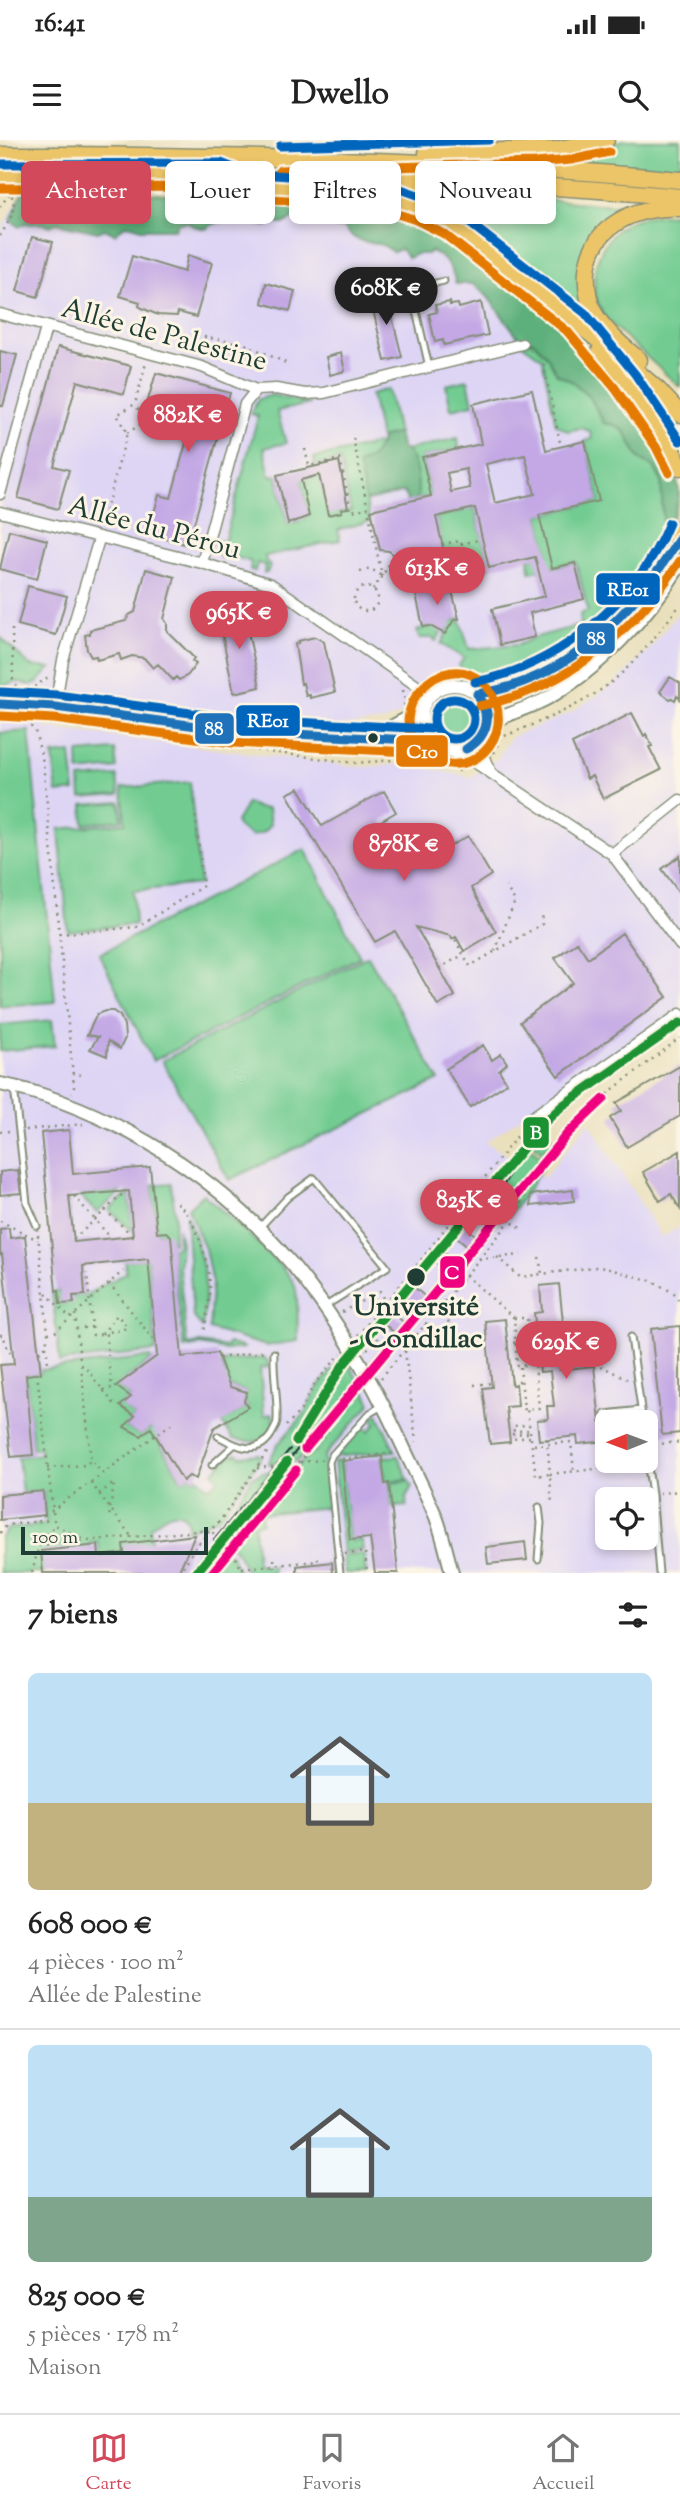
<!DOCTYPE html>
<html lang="fr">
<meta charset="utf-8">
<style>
:root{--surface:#fff;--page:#f6f6f6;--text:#222;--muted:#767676;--line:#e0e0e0;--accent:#d1495b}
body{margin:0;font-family:"Sorts Mill Goudy",serif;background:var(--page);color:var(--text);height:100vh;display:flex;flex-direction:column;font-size:26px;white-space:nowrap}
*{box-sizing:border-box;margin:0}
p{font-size:23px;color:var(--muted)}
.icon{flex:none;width:38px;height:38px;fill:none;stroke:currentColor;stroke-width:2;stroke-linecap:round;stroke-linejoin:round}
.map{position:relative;height:1433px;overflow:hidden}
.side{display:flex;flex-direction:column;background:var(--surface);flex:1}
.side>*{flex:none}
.guide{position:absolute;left:21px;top:21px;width:639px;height:63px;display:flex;gap:14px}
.needle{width:46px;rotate:269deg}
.tools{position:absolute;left:595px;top:1270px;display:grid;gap:14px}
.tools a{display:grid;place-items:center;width:63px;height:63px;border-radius:10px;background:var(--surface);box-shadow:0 4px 10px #0003;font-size:35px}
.scale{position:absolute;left:21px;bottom:18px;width:187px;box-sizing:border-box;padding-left:7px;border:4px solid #1f3d34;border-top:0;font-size:19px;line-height:24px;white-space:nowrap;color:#1f3d34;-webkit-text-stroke:5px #fcf5e5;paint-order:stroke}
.price{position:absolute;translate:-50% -60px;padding:0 16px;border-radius:24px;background:var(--accent);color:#fff;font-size:23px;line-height:46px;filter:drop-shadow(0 2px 4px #0008)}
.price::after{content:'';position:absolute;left:50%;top:42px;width:21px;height:16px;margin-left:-10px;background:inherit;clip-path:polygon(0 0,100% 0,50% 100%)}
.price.active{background:#222;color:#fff}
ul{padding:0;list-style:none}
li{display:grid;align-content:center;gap:14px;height:371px;padding:0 28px}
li+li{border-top:2px solid var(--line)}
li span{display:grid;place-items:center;height:217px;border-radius:10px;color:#555}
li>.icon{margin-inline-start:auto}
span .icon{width:126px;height:126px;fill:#fffc;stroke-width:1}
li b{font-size:30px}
h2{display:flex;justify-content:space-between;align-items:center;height:84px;padding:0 28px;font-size:30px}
.tag{padding:0 24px;border-radius:10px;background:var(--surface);box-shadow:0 4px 10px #0003;font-size:24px;line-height:63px}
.tag.active{background:var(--accent);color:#fff}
.status{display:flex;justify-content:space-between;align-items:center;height:49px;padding:0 35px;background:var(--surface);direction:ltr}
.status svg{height:19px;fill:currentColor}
header{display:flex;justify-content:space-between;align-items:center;height:91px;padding:0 28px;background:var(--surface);font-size:32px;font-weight:800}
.tabs{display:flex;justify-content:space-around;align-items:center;height:98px;border-top:2px solid var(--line);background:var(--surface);font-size:19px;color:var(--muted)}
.tabs a{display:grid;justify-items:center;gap:4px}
.tabs .active{color:var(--accent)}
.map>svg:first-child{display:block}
</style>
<div class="status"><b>16:41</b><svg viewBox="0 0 49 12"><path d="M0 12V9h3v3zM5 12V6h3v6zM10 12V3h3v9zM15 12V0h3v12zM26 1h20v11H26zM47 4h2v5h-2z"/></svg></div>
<header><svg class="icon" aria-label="menu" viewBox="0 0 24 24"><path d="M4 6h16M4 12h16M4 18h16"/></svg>Dwello<svg class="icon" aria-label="search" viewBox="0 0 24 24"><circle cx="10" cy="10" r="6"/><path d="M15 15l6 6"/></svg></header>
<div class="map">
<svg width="680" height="1433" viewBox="0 0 680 1433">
<rect width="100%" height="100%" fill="#fcf5e5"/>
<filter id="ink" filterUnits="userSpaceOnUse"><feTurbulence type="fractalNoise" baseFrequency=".0143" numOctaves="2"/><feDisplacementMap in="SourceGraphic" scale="14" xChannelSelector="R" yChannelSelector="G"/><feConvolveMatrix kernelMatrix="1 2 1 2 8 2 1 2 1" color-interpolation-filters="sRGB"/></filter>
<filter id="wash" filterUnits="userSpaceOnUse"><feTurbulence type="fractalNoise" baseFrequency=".00686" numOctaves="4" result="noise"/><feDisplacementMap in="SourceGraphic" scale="28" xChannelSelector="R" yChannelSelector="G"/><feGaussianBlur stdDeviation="1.57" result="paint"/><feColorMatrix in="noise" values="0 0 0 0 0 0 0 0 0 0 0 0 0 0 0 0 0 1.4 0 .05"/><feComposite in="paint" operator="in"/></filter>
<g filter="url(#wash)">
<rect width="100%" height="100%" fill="#e9dfbb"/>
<path fill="#ded5f5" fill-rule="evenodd" d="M23,50L196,55L379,65L494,126L597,220L638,270L662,305L677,340L679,354L678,365L664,396L621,455L590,486L560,511L531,531L487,544L468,538L435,537L414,555L412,569L385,581L341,586H292L174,576L50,560L46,588L360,627L406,624L471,637L498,618L511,597L570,573L613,545L646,513L680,471V868L485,1002L544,1038L589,982L662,1097L680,1087V1433H0V184L5,185L6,183L0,181V92ZM607,1283H646V1321H607ZM607,1360H646V1398H607Z"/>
<path fill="#72cc92" stroke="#488463" stroke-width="2" d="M624,0H680V30L569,20V15Z
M391,52L513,57L623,66L622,69L602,84L581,125L616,208L474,88L436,67Z
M680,74V247C661,230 643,213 624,196C617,189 607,181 602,172C586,140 596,102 627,83C643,74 663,75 680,74Z
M533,201L547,216L557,234L573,242L590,257L604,283L615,285L625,292L639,318L654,327L661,340L664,396L621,455L590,486L560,511L531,531L487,544L468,538L459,525L464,518L441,504L449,488L445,486L436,501L432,498H419L417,491C427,484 447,484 460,479L469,509L518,505L533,498L581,485L580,474L588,471L576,422L530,432L529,419L548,414L539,375L599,361L585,301L592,299L590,291L581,288L568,291L556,284L542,218L522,204Z
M468,240L473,264L451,269L446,245Z
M388,249L402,311L458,298L459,309L422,317L431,356L407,362L405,352L366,361L370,381L338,390L340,400L265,416L266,422L270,426L267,433H264L265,425L257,423L255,431L250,430L251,422L226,414L220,418L216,400L224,402L258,276L251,274L258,259L273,255L310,264L277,271L286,303L264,308L270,336L276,335L288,384L305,380V377L309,376L301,340L319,335L328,374L351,371L340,320L315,325L314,318L381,303L371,254Z
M475,368L489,428L478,431L476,420L470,421L467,415L408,428L409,437L403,438L400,419L405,426L444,416L436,377Z
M0,497L30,526L51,528L37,543L30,545L17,542L0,547Z
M430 579a24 24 0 1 1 48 0a24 24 0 1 1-48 0Z
M29,591L55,862L0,866V593Z
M115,610L117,628L79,632L78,613Z
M71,613L75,651L57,653L53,615Z
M117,636L119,655L81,658L80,639Z
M190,642L200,744L133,751L135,784L68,791L59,689L125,683L122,648Z
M120,662L122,680L84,684L83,665Z
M247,663L258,668L268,669L270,685L264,692L252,696L239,688L236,682Z
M305,709L360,817L153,921L99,814Z
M368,816L439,940L229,1040L162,921Z
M52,880L55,906L0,911V885Z
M537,986L558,1004L548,1017L527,999Z
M524,1003L546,1021L529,1049L509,1076L483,1053Z
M171,1043L175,1074L173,1103C167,1096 169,1092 157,1093L152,1045Z
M122,1051L97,1073L79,1055Z
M129,1053L133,1092L109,1070Z
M203,1054C221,1070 289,1127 295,1146C299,1158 297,1188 298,1201L266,1206L209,1189L212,1143L205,1109L188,1068Z
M186,1075C203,1116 210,1143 202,1187L193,1176Z
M178,1088L181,1103L179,1128L187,1205L199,1203L227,1207L228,1203L245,1208L225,1210L200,1205L184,1208L172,1109L177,1106Z
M148,1119L156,1211L60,1222L52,1152L59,1150L61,1164L73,1162V1156L86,1155L126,1133L125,1121Z
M344,1216L360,1243L345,1259L323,1296L297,1321L268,1324L277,1305L304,1275L317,1248Z
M150,1217L151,1220L117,1246L131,1257L121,1266L135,1276L125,1287L141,1296L169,1274L158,1300L182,1341L189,1336L196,1339L197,1336L209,1348L219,1339L213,1332L228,1317L237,1313L241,1316L259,1314L261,1318L220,1377L187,1390L188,1383L184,1375C170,1368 161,1379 150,1387L151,1401L124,1413L99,1416L98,1403H90L91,1417L43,1433H0V1398L8,1389L46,1384L43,1351L22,1353L18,1317L41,1314L40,1308L33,1309L26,1235L41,1233V1230Z
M263,1218L268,1221V1227L260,1228L264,1275L273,1274C276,1304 256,1304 233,1299L222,1282L248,1267L244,1261L247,1252L213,1241L226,1236L222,1224L226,1221Z
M362,1246L371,1263L324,1316L328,1367L261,1374L262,1383L254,1384L257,1424L273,1427V1433H246C241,1414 231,1405 216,1392L253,1337L261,1333L297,1327L313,1311L315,1312L349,1258Z
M378,1274L395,1311L335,1317L364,1286L369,1291L376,1283L372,1278Z
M398,1316L408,1339L385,1341L382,1317Z
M334,1321H342L350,1401L362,1400L363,1410L343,1412Z
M409,1341L412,1346L406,1358L407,1366L391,1367L389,1343Z
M210,1399L231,1415L240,1433H183L187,1425Z
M364,1414L366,1433H345L343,1416Z"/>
<path fill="#5db07c" stroke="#3e7658" stroke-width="2" d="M23,50L196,55L379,65L405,72L451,91L494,126L597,220C624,246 680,318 679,356C678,370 669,384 664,396L661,340L654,327L639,318L625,292L615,285L604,283L590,257L573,242L557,234L547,216L533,201L519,198L487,156L473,144H456C452,127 447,120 431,111L427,114H416L408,118L401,109L393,112C375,95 361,112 343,86L337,88L324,81L306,82L297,77L283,84L272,83L267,86C246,82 224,74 206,89L193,86L188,82L178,83L175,89H140L138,87L125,85L115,94L105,89L98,92L56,83L51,86C39,81 34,86 26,83L19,87L11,80Z
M398,293L402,310H406C418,323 418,342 418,359L407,362L405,352L366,361L358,324L372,317L381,303L380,298Z"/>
<g id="blocks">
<path fill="#c3a8e5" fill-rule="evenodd" d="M32,97L53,102L38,157L17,151Z
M188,115L212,123L196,177L178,172L177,176L158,175L142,168L139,166L140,162L120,156L132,116L184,132Z
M266,143L295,151L290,171L262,163Z
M386,152L402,217L385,221L370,157Z
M450,162V165L458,164L459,168L481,162L488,195L444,205L443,200L435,202L429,174L437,172L435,165Z
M58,207L131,226L124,254L77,241L54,326L69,330L58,369L18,358Z
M0,211L17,215L3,266H0Z
M341,213L345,231L330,235L326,217Z
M156,233L230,253L188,405L148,394L159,355L171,358L194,273L148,260Z
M532,250L546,310L585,301L599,361L539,375L552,428L575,423L584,459L530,473L535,497L500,505L492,469L545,456L535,417L489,428L475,368L436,377L445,416L405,426L404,423L389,411L380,410L371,370L431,356L422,317L481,304L473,264ZM525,315L535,354L495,363L486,324ZM466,329L470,348L451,352L447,333Z
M339,321L348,368L341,369L342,372L328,375L319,335L301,340L309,376L288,384L277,335Z
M9,390L47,400L37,439L0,429Z
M146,429L175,437L164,479L167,483V491L194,518L192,521L196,524L188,535L179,540L176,537L173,540L158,524L153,528L144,518L132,516L121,520L119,514L97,520L96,516L91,517L87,510L85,495L90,494V490L126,481L129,475L135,472Z
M450,443L459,479L454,480L445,494L430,486L423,487L415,450Z
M28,446L67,456L56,495L18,485Z
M243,469L260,547L234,553L218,474Z
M315,497L324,502L335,552L310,558V555L306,556L303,543L301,544L295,504L298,503V501Z
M670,537L680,543V559L677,556L675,560L672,558L670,559L660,552Z
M632,573L644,596L646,594L652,606L649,607L661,630L603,659L592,636L587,639L572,604Z
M299,648L322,686L384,651L396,672L381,681L400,713L439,690L449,707L468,696L491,735L471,748L496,792L464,811L456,797L452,799L451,796L416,787L455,856L438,866L395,791L375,802L287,654Z
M680,716V754L662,729Z
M622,793L667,857L558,936L520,882L573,843L555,818L577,802L588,818Z
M105,871H113L120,876L124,885L125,898L120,909L108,901L107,916L90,909L98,897L87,895L97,874Z
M483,905L492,920L501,914L507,923L499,930L507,943L470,967L446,929Z
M680,926V976L627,1007L610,978L621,971L616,963Z
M69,990L73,1034L150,1027L157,1093L166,1092L171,1096L182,1217L217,1213L230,1247L247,1252L244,1261L248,1267L214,1288L196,1339L189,1336L183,1341L151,1288L141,1296L124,1287L135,1276L120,1266L131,1257L116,1246L157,1216L148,1119L83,1126L85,1155L73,1156L74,1163L60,1164L59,1150L56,1151L41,993ZM129,1051L133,1096L74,1102L69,1056Z
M680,1011V1069L671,1054L660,1061L643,1032Z
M18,1030L21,1053L0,1055V1032Z
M573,1050L574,1061L531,1066L530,1055Z
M465,1086L482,1101L473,1111L457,1097Z
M9,1088L10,1098L25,1096L41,1233L26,1235L33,1315L11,1317L0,1225L14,1224L2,1114L0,1115V1089Z
M444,1113L461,1127L452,1137L435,1122Z
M559,1144L564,1191L556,1192L560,1230L594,1226L600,1282L607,1281V1301L578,1304L577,1296L539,1300L537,1280L548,1279L547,1266H554L550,1231L540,1232L534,1173L542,1172L540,1146Z
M414,1147L431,1162L422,1172L405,1158Z
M393,1173L410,1188L401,1198L384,1184Z
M505,1179L512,1245L516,1244L518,1266L506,1267L510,1302L490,1304L483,1248L492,1247L485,1181Z
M680,1186V1293L662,1295L651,1189Z
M382,1316L385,1344L389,1343L398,1433H375L370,1398L350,1400L342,1321Z
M43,1351L45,1375L0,1380V1355Z
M195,1395L178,1433H43L41,1411L98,1405L99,1416L124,1413L123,1404Z
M525,1402L527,1420L488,1424L486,1407Z
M332,1422L333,1433H297V1426Z"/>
</g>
</g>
<g filter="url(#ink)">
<use href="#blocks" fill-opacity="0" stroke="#848e78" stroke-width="2"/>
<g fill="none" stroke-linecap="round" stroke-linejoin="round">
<g stroke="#848e78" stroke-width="9">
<path id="service" d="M429,227L411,149L444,141
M14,947L27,1063L37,1086
M260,1087L288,1057L314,1038L387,1127L324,1167
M631,1197L643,1283
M605,1274L641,1270
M218,1296C236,1306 257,1317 271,1295C274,1290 277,1285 277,1280C278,1258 273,1236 274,1213
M646,1314L652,1354L659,1433
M212,1325L234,1305
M538,1419L541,1383L539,1367
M340,1433L329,1322L332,1315L370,1273L382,1266"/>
</g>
<g stroke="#848e78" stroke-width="13">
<path id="minor" d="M0,174L202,227L256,250L276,249L305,254L324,253L522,204
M0,354L46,188
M0,372L202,423L271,444L430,555
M202,423L245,264L256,250
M55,567L63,520L99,399
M482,596V609L491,633
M452,612L479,625L612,714L680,805
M612,714L680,660
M531,978L680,874"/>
</g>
<g stroke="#848e78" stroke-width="16">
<path id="tertiary" d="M421 578a33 33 0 1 1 66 0a33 33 0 1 1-66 0Z
M477,554C536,551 602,498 640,456C655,439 668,417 680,398
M0,564L55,567L234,591L430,601
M487,585C505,574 527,569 546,559C598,531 649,475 680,425
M360,597L391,587L421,571
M0,944C46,953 87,970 129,992C260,1061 338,1168 400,1300C412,1326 425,1351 436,1377C443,1395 447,1415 452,1433"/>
</g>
<g stroke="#848e78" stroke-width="19">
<path id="trunk" d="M427,13L554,10L606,0
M55,15C264,17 472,20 680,40
M40,36C254,35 467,36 680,57
M256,45C328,50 402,50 464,92L621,218L658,250L680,274
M600,211C627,242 664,288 680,327
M639,220C623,206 605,192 594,173C588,160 586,145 587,131C592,83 638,66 680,68
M677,403L680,388"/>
</g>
<path stroke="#848e78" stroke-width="2.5" stroke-dasharray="2 5" stroke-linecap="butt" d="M0,67L12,50
M0,96C8,82 20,69 10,53
M204,197L245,204L286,223
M530,210L542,218L561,307
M127,293L145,282L135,264
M353,298L382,436
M305,309L309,326L340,319L351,371L367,368
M102,385L127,293L117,275L135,264L146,223
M442,404L461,401L467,427
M461,404L482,399
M360,432L371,429L382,436
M354 459a12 12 0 1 1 24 0a12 12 0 1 1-24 0Z
M373,450L399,409
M12,489L13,539L16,547
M0,550L16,547L33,548L48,537
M403,550L405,562L403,568
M0,581H26L356,623L406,619L464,632
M26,581L35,591L43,622L74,947L72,953
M494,613L502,597C544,580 589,564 623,532C644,512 662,488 680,465
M59,794L137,787L203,746L195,671
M455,800L470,826L542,784L541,773
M495,811L515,761L506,747
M439,828L463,815
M72,933L81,935
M26,990L83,984
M0,992L9,991
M519,995L549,1020
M474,1053L501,1075L489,1084
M74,1056L111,1098
M177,1063C196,1078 210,1125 210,1149C209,1164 206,1179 204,1194
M105,1070L133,1096
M474,1073L486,1062L479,1077
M501,1075L522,1089
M0,1081L38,1100
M38,1095L48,1193L46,1206L38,1213
M74,1099L126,1051
M497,1117L520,1137L542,1134
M539,1117L542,1134L596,1127L606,1128L652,1141L674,1153L680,1162
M479,1119L521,1115
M465,1135L514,1178L517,1226L535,1224L539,1268L527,1269L536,1336L550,1334L552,1365
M109,1143L153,1199
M46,1153L70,1178
M445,1160L450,1192
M342,1172L380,1151L385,1163
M75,1174L80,1220
M514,1178H527L528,1187L539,1194
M425,1184L440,1195
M92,1187L93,1195L106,1194L108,1216
M76,1189L92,1187L87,1133
M48,1193L55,1192L123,1131
M102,1194L117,1175L127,1186L123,1190L108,1192L106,1194
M0,1195H3L9,1212H13
M358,1195L413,1130L524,987
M507,1201L510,1203L530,1201L528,1187
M557,1204L627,1239
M46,1206L48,1223
M367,1209L378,1198
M364,1210L372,1194
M405,1211L416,1302
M219,1218L265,1211
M81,1225L91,1320
M81,1225L84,1226L115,1265
M520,1227L524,1269H527
M377,1230L387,1207
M37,1233L54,1380L55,1385L85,1400
M381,1238L504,1089L557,1008L612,950L680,898
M511,1242L521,1241
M474,1245L492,1243
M103,1250L112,1248L109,1222
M286,1286L301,1270L315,1243L341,1214
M530,1297L513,1299V1294L529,1293V1290L514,1291L513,1286L530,1285
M547,1299L550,1334L640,1324
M534,1305L571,1302L574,1331
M648,1305L680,1302
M342,1319L395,1313
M300,1322L322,1320
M47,1328L86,1325L91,1320L102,1333
M257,1328L295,1325L325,1296L348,1257L360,1247
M91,1343L131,1396
M659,1353L680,1351
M99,1354L114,1343L109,1377
M51,1371L171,1284
M0,1393L7,1385L52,1380
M39,1405L210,1390L234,1413L243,1433
M345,1414L365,1412L367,1433
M274,1419L275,1433
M242,1428L318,1421L317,1415
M32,1433L39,1405L55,1385
M180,1433C190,1413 204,1395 220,1381L268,1311"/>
<use href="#service" stroke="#fff" stroke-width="5"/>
<use href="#minor" stroke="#fff" stroke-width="10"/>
<use href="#tertiary" stroke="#fff" stroke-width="12"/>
<use href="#trunk" stroke="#edc569" stroke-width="16"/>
<path stroke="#1f3d34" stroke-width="2" d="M495,1062L523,1008
M287,1322L499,1067
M214,1400L290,1309"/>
<g stroke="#848e78" stroke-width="19" stroke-linecap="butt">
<path id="trunk-bridge" d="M0,15H55
M0,36H40"/>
</g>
<use href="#trunk-bridge" stroke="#edc569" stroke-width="16"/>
<g stroke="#fcf5e5" stroke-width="14">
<path id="bus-1" d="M477,554C567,541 635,472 680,397
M0,564L55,567L234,591L430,601
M466,609C486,596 491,578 479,557
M466,609C486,599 495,575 479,557"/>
</g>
<g stroke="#fcf5e5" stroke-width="14">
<path id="bus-2" d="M280,30L535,23L571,20L609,12
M0,48L217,47L241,57L343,64L392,72L416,80L444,94L567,191L615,248L656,307L669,333
M483,543C443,505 380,573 422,611C465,650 522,596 488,548
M479,566C564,550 634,492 680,421
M0,576L54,579L233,603L429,613"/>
</g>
<g stroke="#fcf5e5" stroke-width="14">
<path id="bus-3" d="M280,6L489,0
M0,24L221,23L246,33L345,40L398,48L426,58L458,74L585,173L635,234L680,301
M475,542C558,526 637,462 669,383
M1,552L57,555L235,579L431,589
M434 579a20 20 0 1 1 40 0a20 20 0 1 1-40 0Z"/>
</g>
<use href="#bus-1" stroke="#1f72b9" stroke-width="9"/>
<use href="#bus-2" stroke="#e47a03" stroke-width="9"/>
<use href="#bus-3" stroke="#0065bd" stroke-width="9"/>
<g stroke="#fcf5e5" stroke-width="14">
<path id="tram-1" d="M296,1301L343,1225L544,983L562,966L680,883
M196,1433L287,1322"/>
</g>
<g stroke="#fcf5e5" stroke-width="14">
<path id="tram-2" d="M305,1309L568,993L604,959
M212,1433L296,1330"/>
</g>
<use href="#tram-1" stroke="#1b9232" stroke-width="9"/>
<use href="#tram-2" stroke="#ee047f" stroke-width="9"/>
</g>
</g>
<g fill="#1f3d34" stroke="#fcf5e5" stroke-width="2.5">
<circle cx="373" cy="598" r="6"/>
<circle cx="416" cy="1137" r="10"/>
</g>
<g text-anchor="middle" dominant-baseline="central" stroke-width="6" stroke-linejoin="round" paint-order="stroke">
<g font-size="28" fill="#1f3d34" stroke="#fcf5e5">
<text transform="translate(164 196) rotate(15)">Allée de Palestine</text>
<text transform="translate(154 389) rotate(15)">Allée du Pérou</text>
</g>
<g font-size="28" font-weight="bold" fill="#1f3d34" stroke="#fcf5e5">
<text x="416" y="1168">Université<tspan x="416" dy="32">- Condillac</tspan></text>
</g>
</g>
<g stroke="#fcf5e5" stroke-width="2.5">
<rect x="595" y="432" width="66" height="34" rx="7" fill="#0065bd"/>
<rect x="576" y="482" width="40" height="33" rx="7" fill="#1f72b9"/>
<rect x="235" y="564" width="66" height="33" rx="7" fill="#0065bd"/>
<rect x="194" y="572" width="41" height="33" rx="7" fill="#1f72b9"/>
<rect x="395" y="594" width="54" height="34" rx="7" fill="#e47a03"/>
<rect x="522" y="976" width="28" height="33" rx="7" fill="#1b9232"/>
<rect x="439" y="1115" width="27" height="34" rx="7" fill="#ee047f"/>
</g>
<g font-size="19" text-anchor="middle" font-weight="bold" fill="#fff">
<text x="628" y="456">RE01</text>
<text x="596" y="505">88</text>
<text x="268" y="587">RE01</text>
<text x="214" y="595">88</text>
<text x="422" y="618">C10</text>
<text x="536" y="999">B</text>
<text x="452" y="1139">C</text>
</g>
</svg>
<div class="tools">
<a><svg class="needle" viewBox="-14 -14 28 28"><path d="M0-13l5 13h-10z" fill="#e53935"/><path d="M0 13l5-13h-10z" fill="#767676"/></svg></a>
<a><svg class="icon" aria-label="locate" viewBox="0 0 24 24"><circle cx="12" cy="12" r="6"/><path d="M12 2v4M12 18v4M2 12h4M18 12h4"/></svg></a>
</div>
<div class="scale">100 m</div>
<b class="price active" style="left:386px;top:187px">608K €</b>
<b class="price" style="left:188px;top:314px">882K €</b>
<b class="price" style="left:437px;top:467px">613K €</b>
<b class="price" style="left:239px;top:511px">965K €</b>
<b class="price" style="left:404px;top:743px">878K €</b>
<b class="price" style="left:469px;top:1099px">825K €</b>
<b class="price" style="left:566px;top:1241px">629K €</b>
<div class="guide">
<a class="tag active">Acheter</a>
<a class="tag">Louer</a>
<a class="tag">Filtres</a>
<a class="tag">Nouveau</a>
</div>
</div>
<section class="side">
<h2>7 biens<svg class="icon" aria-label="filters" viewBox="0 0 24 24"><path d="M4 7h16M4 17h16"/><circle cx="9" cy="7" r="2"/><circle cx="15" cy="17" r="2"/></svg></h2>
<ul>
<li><span style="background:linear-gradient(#bfe0f5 60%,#c2b280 0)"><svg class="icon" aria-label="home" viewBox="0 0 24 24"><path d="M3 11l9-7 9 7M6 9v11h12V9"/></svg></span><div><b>608 000 €</b><p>4 pièces · 100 m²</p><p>Allée de Palestine</p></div></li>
<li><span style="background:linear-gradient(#bfe0f5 70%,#7fa58c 0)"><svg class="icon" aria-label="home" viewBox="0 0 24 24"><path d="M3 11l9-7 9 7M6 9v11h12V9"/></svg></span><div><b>825 000 €</b><p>5 pièces · 178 m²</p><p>Maison</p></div></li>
</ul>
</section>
<nav class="tabs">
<a class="active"><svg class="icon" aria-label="map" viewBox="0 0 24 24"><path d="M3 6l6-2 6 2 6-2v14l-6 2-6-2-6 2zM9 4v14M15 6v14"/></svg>Carte</a>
<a><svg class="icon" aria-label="saved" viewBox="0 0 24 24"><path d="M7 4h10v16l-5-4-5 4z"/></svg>Favoris</a>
<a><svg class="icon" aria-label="home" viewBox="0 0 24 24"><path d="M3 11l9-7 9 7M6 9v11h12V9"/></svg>Accueil</a>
</nav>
